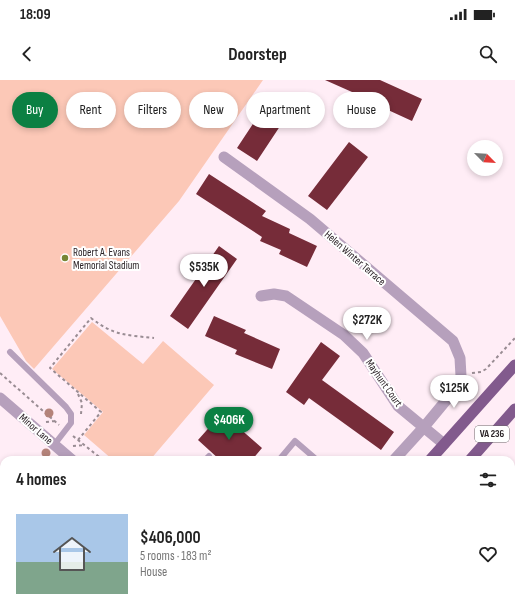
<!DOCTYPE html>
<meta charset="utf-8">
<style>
:root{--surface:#fff;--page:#f2f2f2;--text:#222;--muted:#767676;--accent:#0b8043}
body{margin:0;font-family:"Sofia Sans Condensed",sans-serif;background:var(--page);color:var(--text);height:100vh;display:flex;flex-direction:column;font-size:15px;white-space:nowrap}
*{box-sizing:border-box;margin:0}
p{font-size:13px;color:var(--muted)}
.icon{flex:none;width:22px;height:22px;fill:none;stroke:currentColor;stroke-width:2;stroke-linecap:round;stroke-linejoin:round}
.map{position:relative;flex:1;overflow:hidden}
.panel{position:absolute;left:0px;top:376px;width:515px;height:156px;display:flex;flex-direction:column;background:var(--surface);border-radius:12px 12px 0 0;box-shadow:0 2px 6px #0003}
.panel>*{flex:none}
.hud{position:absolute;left:12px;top:12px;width:491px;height:36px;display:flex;gap:8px}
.needle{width:26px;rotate:114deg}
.controls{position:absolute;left:467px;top:60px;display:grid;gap:8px}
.controls a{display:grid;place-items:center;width:36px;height:36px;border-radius:50%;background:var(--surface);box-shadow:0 2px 6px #0003;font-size:20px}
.price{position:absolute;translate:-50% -34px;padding:0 9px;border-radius:14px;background:#fff;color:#222;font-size:13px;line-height:26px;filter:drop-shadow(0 1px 2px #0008)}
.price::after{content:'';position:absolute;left:50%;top:24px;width:12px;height:9px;margin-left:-6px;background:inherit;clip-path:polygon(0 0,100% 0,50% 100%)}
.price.selected{background:var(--accent);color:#fff}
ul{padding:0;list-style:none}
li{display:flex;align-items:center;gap:12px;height:100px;padding:0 16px}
li span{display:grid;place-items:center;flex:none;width:112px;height:80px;border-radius:0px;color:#555}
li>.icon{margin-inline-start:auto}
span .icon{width:48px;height:48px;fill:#fffc;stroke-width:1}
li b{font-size:17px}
h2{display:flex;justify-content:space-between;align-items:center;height:48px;padding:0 16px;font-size:17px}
.pill{padding:0 14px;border-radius:18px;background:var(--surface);box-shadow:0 2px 6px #0003;font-size:14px;line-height:36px}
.pill.selected{background:var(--accent);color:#fff}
.status{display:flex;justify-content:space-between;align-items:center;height:28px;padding:0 20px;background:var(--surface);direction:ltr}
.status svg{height:11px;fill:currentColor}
header{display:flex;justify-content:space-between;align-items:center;height:52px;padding:0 16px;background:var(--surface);font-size:18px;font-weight:700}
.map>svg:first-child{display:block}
</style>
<div class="status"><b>18:09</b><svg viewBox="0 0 49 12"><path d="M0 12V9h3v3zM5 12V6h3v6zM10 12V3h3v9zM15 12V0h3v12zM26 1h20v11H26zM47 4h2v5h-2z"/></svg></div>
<header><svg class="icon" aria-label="back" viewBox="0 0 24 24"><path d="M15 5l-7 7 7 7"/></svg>Doorstep<svg class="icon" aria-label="search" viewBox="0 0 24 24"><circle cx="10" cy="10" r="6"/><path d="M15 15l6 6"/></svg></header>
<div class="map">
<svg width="515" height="532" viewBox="0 0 515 532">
<rect width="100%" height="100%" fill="#ffedf6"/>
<path fill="#fcc8b7" d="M0,0H263L179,121L34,289L26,281L0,236Z
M92,242L143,284L163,261L214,305L150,380H113L84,355L103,332L52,289Z"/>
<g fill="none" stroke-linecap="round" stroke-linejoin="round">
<path stroke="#c8bffb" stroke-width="3.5" d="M511,401L515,398"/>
</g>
<path fill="#762c39" d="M325,0H380L422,19L412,41L351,13L352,12Z
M274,12L294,25L257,81L237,68Z
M349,62L368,77L327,130L308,116Z
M209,94L266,131L262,136L290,149L289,153L317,166L307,187L279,174L281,170L260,161L262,157L196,114Z
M219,166L237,179L188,249L170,236Z
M214,236L246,250L244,253L280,269L272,289L235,274L237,270L205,256Z
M321,262L340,276L322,300L394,352L381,370L309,318L304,325L286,312Z
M222,333L262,368L252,380H220L198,360Z"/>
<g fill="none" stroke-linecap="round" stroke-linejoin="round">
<path stroke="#998c93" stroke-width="2" stroke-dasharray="3 3" stroke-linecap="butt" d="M0,293L59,345
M472,293L481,292L486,289L515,258
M78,314L82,323L81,334
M46,342L55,341
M73,356L103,380
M78,360L101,332L50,288L91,238C114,256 127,255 154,258
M73,366L84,365"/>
<path stroke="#b6a0bc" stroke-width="6" d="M10,272L66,327L71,334V343L54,365
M205,380L209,376
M279,380L295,361L317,380"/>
<path stroke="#b6a0bc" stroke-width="11" d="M224,77L310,139L453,261L460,278L461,296L453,312L424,347L394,380
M261,216L274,214L286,216L344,255L363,273L398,326L444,364
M0,318L72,380
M511,525L515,529
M126,528L130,532
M242,528L247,532
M71,532L75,528
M481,532L484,528"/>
<path stroke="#825a8d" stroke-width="11" d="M430,380L515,285
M470,380L515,329
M295,532L298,528
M336,532L339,528"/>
</g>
<g fill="#b4837a">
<circle cx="49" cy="333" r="4.5"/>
<circle cx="46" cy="373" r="4.5"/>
</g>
<circle fill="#768534" stroke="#fff" stroke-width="1.5" cx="65" cy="178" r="4"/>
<g text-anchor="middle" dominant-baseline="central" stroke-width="4" stroke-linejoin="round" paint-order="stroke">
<rect fill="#fff" stroke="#6b6668" stroke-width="1" x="475" y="346" width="34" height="16" rx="3"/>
<g font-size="10" font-weight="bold" fill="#2c2428">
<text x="492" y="354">VA 236</text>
</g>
<g font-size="11" fill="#2c2428" stroke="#fff" text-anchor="start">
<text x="73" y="172">Robert A. Evans<tspan x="73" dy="13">Memorial Stadium</tspan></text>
</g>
<g font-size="11" fill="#2c2428" stroke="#fff">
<text transform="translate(355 178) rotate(41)">Helen Winter Terrace</text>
<text transform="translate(384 303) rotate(55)">Mayhunt Court</text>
<text transform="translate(36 349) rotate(41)">Minor Lane</text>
</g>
</g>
</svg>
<div class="controls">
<a><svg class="needle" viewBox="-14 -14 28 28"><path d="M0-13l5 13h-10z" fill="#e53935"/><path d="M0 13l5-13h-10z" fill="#767676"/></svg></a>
</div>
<b class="price" style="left:204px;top:208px">$535K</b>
<b class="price" style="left:367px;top:261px">$272K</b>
<b class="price" style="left:454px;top:329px">$125K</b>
<b class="price selected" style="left:229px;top:361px">$406K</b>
<div class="hud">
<a class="pill selected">Buy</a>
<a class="pill">Rent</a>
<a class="pill">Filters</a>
<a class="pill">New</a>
<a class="pill">Apartment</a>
<a class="pill">House</a>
</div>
<section class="panel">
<h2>4 homes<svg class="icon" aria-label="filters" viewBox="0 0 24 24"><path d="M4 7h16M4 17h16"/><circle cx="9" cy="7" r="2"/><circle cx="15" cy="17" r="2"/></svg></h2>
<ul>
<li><span style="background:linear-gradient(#a9c7e8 60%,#7fa58c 0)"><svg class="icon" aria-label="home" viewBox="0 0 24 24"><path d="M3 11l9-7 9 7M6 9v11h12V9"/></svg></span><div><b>$406,000</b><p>5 rooms · 183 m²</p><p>House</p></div><svg class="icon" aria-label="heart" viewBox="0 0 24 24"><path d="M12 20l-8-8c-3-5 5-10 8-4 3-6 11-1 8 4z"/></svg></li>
</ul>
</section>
</div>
